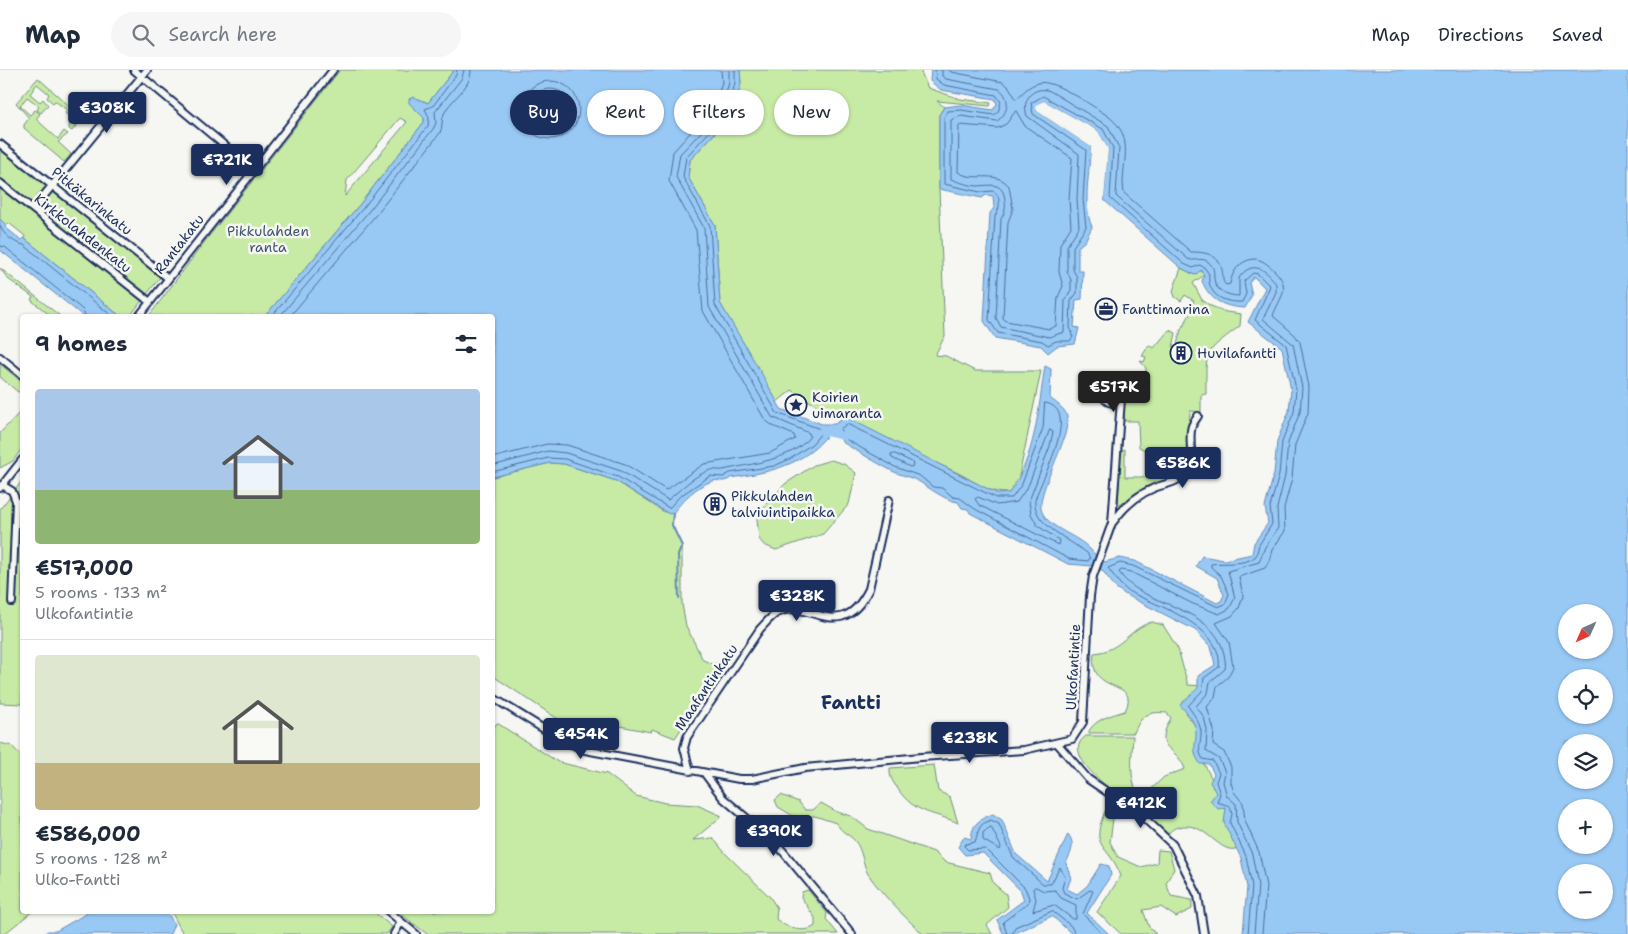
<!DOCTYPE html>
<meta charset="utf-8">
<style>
:root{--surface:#fff;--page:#f6f6f7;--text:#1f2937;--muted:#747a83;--line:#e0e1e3;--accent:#1b2f5e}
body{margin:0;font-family:"Shantell Sans",sans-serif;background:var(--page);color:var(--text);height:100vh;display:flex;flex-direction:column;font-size:19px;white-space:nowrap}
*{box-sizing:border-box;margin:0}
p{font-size:16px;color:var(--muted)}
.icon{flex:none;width:28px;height:28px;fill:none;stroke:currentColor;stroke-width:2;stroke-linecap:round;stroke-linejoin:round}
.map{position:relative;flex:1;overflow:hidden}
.details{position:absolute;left:20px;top:244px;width:475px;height:600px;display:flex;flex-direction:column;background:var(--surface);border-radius:5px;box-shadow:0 1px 4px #0004}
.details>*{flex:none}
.guide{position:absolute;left:510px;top:20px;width:475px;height:45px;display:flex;gap:10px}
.needle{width:32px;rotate:225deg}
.buttons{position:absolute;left:1558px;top:534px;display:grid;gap:10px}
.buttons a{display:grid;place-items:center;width:55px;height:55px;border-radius:50%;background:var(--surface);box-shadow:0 1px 4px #0004;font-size:25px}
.price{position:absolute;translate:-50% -42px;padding:0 11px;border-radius:5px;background:var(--accent);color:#fff;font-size:16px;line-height:32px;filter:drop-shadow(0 1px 2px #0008)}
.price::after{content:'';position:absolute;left:50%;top:30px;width:15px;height:11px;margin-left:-8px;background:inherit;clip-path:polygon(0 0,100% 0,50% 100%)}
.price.current{background:#222;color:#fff}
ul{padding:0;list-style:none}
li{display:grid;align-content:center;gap:10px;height:265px;padding:0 15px}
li+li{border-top:1px solid var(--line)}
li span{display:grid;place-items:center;height:155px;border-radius:5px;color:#555}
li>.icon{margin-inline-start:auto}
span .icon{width:90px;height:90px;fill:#fffc;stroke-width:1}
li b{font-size:21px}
h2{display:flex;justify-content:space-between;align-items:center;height:60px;padding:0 15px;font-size:21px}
.tag{padding:0 18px;border-radius:22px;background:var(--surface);box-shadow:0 1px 4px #0004;font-size:18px;line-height:45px}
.tag.current{background:var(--accent);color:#fff}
header{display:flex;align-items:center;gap:30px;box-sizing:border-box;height:70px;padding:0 25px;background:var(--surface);border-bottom:1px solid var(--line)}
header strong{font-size:24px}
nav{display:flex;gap:28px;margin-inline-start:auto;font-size:18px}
.search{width:350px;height:45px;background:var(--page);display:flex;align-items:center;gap:12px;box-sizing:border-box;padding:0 18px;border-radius:28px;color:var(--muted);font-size:19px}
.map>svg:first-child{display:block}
</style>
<header>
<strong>Map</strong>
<div class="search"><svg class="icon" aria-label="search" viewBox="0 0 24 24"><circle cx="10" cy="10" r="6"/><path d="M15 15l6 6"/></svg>Search here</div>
<nav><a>Map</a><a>Directions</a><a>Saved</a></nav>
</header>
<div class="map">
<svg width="1628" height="864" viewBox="0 0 1628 864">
<rect width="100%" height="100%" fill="#f6f6f2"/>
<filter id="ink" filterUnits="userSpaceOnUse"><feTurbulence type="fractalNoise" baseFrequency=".02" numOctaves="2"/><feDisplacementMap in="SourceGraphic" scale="10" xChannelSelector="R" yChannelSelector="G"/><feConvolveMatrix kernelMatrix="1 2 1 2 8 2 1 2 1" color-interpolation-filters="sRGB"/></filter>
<g filter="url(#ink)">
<path fill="#c7eba5" stroke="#718d82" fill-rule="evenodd" d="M340,0H454L428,33L424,31L409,33L424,48V52L360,134L265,246H149L206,170ZM400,48L407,52L345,126L347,110Z
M740,0H920L928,18L960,29L991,33L990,36L937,31L944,37L939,45V119L945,266L935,285L946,286L975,301H1041L1018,411L1009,423C988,424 972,409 954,401C899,376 842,354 792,320L777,332L720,233L715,155L688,107L690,90L715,63V45L741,14Z
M38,8L83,48L72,61L69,59L70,48L65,43L67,40L55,31L53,33L47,28L49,24L37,14L30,24L40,32L43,29L48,35L41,43L37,40L39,36L27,27L20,36L30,45L35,40L40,44L36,49L58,69L64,61L68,64L58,72L71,84L64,92L24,58V55L29,48L16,33Z
M0,77L161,206L130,246H120L24,168L25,166L9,153L6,155L0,149Z
M0,198L60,246H51L31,230L33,227L8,209Z
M1181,198L1195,205L1200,200L1204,205L1193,213L1202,230L1211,236L1226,242L1241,244L1240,256C1203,284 1206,279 1206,324L1201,325V342L1190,341L1186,398L1174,409L1151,415L1121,435L1118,433L1121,381L1125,379V407H1150L1149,382L1139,377L1138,351H1125C1122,337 1125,327 1131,314L1144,318L1146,298L1140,291L1144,292L1146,287L1142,286L1149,275L1154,278L1169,260L1176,263L1173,277L1177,279L1173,287L1183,292L1190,278L1180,273L1179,275L1177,274L1181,260L1193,239L1191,237L1194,231L1185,225L1181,231L1175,227L1173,221ZM1179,379L1178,402L1155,407L1156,380Z
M0,294L22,312V321L18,322L0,307Z
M21,341L22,378L13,391L0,398V363Z
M831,390L844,394L856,403L849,434L823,464L776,480L764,475L759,469L757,449L767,433L785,414L814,395Z
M550,393L564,394L616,411L664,442L673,443L672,456L682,476V534L686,556L703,590L712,594L727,592L675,668L652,659L651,662L589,650L582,651L573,659L493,606L492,407Z
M22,411V634L0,633V439Z
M1152,552L1163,555L1178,579L1188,615L1203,616L1200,610L1203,606C1206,614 1207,620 1205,628L1189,639L1186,644L1198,659L1197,672L1199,684C1210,707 1239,754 1238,778C1220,787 1205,749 1179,757C1173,758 1170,761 1167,766C1160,759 1154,752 1147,746C1134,736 1054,687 1086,666H1133C1132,685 1128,711 1140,727L1145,725L1164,707L1185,699C1176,674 1152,682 1171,648L1167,643C1148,641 1141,645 1134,663H1088C1094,649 1112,645 1125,641C1142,607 1087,627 1094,583C1122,581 1129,558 1152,552Z
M497,653L558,692L607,704L636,726L665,733L697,735L722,746L693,770L713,768L725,783L770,827L777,838L776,849C786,858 804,864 815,856V848L801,827L802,822L808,820L827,843L826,849L838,864H427L397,841H492V660Z
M0,673L12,676L22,687V841H33L4,864H0Z
M934,695L938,721L950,727L958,753C934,742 914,744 898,719C893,712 889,707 890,698Z
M781,725L799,732L805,740H813L821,733L837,742L851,746L868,759L934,782L945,792L990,803L993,813L1006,824L1008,837L987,855L992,864H923C903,845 884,827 868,804C863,795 862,779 855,771C848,763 844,765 836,753L815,746L795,747L778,737L775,730Z
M1106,739L1114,741L1110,772L1118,787L1141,797L1157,793L1158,780L1169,781L1174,799L1166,813L1171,826L1192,830V839L1176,847L1161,837L1143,840L1149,857L1156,864H1121L1097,842L1121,806C1108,772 1088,780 1106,739Z
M171,841H373L392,857L387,864H183Z"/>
<path fill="#98c9f5" stroke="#668bb9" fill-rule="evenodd" d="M454,0H740L741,14L732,45H715V63L690,90L688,107L715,155L720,233L763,306L781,339L822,354H835L846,347L998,424L1009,423C1036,386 1038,340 1045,296L1051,299L1050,328C1056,333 1066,339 1067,347C1070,373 1034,424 1042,442C1050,459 1077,465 1090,479C1095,484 1098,488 1104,492L1120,488L1135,491L1217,533L1221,531L1224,525L1217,508L1196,496L1202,486L1224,490L1252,484L1254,473L1268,453L1265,437L1274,404L1277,371L1289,341L1291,320L1282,278L1248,252L1265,218L1254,207L1249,213L1252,225L1245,238C1224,237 1210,231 1202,211L1204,205L1201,200L1195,205L1181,198L1104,130L1108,79L1098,61L1044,31L1036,35L1037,41L1091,77C1090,101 1082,134 1092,157L1085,171L1078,177V201H1083L1082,229L1076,230L1074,257L1079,258L1075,274L1057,276L1048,283L1041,276L995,268L984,251L990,143L994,138L993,126L986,125L982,128L939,119V45L944,37L961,35L993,40L997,34L995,29L941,20L930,11L931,0H1628V864H1243L1247,817L1241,788L1224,753L1226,738L1218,739L1210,731L1216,723L1210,712L1214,704L1209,694H1200C1191,679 1196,678 1196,663C1196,652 1187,643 1180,635L1198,618V606L1215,595L1211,577L1195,560L1126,525L1116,518L1102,500L1092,496L1068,494L970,443L968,439L962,438L958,432C946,431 928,417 918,411C911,407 900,405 892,401C875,392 859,382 842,372L840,367L831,362C825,367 821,373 815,378C790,399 762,403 731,408C721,414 721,409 713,411C697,415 682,431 673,443L669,444L616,411L564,394L550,393L493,407L492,246H265L360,134L424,52V48L409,33V29L413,27L428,33ZM550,30L559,35L560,40L556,47L548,50L542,47L539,42L544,32ZM1566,542H1604V580H1566ZM1566,608H1604V645H1566ZM1566,672H1604V710H1566ZM1566,738H1604V775H1566ZM1566,802H1604V840H1566Z
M0,149L6,155L5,157L21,170L24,168L120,246H83L0,180Z
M993,744L1002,750L1016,784L1047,811L1068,764C1076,774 1071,783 1066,793L1071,808L1067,819L1077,824L1087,816L1101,794L1109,796L1111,805L1087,843L1109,864H1072L1052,846L1012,864L1003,863L997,850L1024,830L1021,821L983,783L965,785L958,777L964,767L971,769C972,754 979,749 993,744Z
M91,841H163L167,842L174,854L170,864H43L48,861H56Z"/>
<path fill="#f6f6f2" d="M1044,31L1098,61L1108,79L1104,130H1102L1106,79L1096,63L1044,33L1038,36L1039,40L1093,76L1090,130H1088L1091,77L1037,41L1035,35Z"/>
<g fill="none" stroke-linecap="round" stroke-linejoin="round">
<path stroke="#4d6d9a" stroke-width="1" d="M935,0L936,9L944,15L996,25L1001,32L998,42L994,45L961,40L948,41L944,47V114L980,122L993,121C1002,126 1000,139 995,146L989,250L998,263L1042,271L1048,275L1056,271H1070L1073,267L1070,257L1071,231L1077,223V207L1073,200V177L1086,157L1083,130L1086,80L1033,44L1031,33L1043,26L1103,59L1113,78L1110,128L1184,194L1193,198L1199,195L1204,197L1209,204C1207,224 1222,233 1242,232L1246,224L1244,211L1253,203L1258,204L1270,216L1255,250L1286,275L1296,319L1294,342L1282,372L1279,405L1270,437L1272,454L1259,475L1256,486C1245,496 1225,492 1211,494V497L1221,506L1229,524L1225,534L1218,537L1133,496L1120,493L1108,498L1120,514L1128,521C1157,536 1224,556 1219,597L1204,608L1202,621L1188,636C1193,644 1199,650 1201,661C1202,672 1196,679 1203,689L1213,691L1219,703L1216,712L1220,724L1217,732L1230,736L1232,744L1230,753L1246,786L1252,816L1248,864
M942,0V6L946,9L999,19C1011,27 1009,43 997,51L961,46L951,50V109C958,112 971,116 978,116C992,115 1003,112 1005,130C1006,138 1005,142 1001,149L996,248L1001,257L1049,267L1064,262L1065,230L1071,220V210L1067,201V176L1079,157L1077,129L1079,84L1027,46C1021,30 1033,15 1050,21L1108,56L1119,78L1116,126L1188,189C1194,192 1200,187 1207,191C1217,198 1212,204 1215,213C1217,222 1231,226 1239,226V208C1251,190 1266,198 1276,214V222L1263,249L1293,274L1302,318L1300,342L1288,373L1285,406L1277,438L1278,458L1265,477L1259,492L1228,501L1235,528L1229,539L1219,544L1191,533L1131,502L1121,500L1119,502C1140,537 1214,534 1224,584C1225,590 1226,594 1225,599L1210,612L1208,623L1196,636L1204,647L1207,660L1206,681L1219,689L1225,702L1223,712L1227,726L1236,734L1237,752L1252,784L1258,815L1254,864
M949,0L951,2L1003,12L1009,17L1016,29C1023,23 1028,16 1038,13C1053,8 1094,37 1108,46C1138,69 1119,95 1124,123L1191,182C1205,182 1219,184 1222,200C1224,207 1221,210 1226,215L1230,214C1232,201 1240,191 1253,189C1262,189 1267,194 1274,200C1293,219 1279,227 1273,246L1294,264L1300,272L1309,317L1308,343L1295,375L1292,408L1284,438L1285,461L1272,480L1269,491L1265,498L1239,507L1243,526L1239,538L1232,546L1216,553L1229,572L1233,597L1228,607L1217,616L1215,627L1207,637L1214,660L1213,675L1224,682L1231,697V713L1234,722L1243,733L1245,751L1259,782L1266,816L1262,864
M521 40a29 29 0 1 1 58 0a29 29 0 1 1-58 0Z
M529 40a21 21 0 1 1 42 0a21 21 0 1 1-42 0Z
M535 40a15 15 0 1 1 30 0a15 15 0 1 1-30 0Z
M1016,41L1025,56L1072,88L1069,129L1071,157L1060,174L1059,202L1063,216L1058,227L1056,256L1049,259L1006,251L1003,248L1008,152L1013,139L1009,116C995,99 974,113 958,102L959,55L998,58L1006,54Z
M0,156C3,165 16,174 24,175L112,246
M0,176L5,177L83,240L85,246
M272,246L364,137L428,56L429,47L425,39L433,36L456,5L457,0
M280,246L369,141L433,59L436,53L435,42L462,8L464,0
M290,246L375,146L440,63C443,57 441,50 444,44C451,28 471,19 471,0
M1045,333C1082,338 1042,408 1036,427C1034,431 1035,438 1037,442C1042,457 1074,473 1087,483L1090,488L1088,491L1069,489L975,439L960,428L953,427L942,418L933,417L920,406L895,397L847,370L840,359L847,354L996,428H1012L1022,414L1043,358Z
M1050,360L1053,362L1050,376L1029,431L1031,444L1038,456L1059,470L1058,475L979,435L975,429L978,427L997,435L1017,432L1028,416Z
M895,384L912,392L913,396L910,397L892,388L891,385Z
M492,388L547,374L567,375L625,394L666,420L704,394L770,383L795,369L794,365L773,356L765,350L703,241L696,160L669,111L673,82L696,56L698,37L706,29L718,25L722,12L721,0
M492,396L548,381L566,383L621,401L668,430C680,420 692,407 708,401C713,398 718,401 723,400C749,394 794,390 810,366L809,363L772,347L709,237L704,158L676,107L680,84L704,59L705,39L712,34L723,32L729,13V0
M492,402L548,388L565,389L618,407L669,438L680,426L710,406L723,407L730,403L774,396L790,389L812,374L822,362L820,359L777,343L715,235L710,156L683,107L686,87L710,61L711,43L728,39L735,13V0
M991,757L1001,777L1000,780L983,770V763Z
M1036,817L1044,821L1055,820L1061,828L1076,835V849H1073L1054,835L1033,841L1036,829L1033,819Z
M1007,864L1003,852L1028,833L1029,828L1025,818L986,779L968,780L964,776L966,774L975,772C979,760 978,754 991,750L999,754L1013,787L1043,814H1051L1060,797L1065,807L1062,818L1064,823L1077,829L1090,820L1093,821L1083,844L1102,864
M1012,864L1015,857L1052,841L1071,856L1075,864"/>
<path stroke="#668bb9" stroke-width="2" d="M673,443L672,455L682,476L678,485L679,529"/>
<path stroke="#98c9f5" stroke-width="8" d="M822,361L844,366"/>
<g stroke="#1b2f5e" stroke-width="10">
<path id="street" d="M134,0L254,100
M0,74L168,208
M0,113L150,232
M33,139L147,0
M139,246L333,0
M0,287L22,305
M1103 323a10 10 0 1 1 20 0a10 10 0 1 1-20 0Z
M2,415L12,421L16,431L12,532
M0,418L22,390
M1113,452C1123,438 1137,425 1154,418C1164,414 1177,413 1185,404C1197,393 1187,370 1192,356C1193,353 1196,349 1198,346
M492,627L560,669L585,680L739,709H752L805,698L921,687L1024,680L1072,669L1083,652L1090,526L1093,506L1112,453L1121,329
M1057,673L1088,709L1141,745L1173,775L1198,826L1204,864
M690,701L684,678L687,667L760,559C765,554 770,547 777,543C808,526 840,577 869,519L889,430
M705,704L723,728L776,773L852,864
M388,841L416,864
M394,864L401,852"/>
</g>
<use href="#street" stroke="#f6f6f2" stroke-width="6"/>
</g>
</g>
<defs>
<g id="office-ring" transform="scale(1.125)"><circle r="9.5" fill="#f6f6f2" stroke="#1b2f5e" stroke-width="1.5"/><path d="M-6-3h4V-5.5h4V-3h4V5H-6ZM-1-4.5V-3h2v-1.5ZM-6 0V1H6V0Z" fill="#1b2f5e"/></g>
<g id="building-ring" transform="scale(1.125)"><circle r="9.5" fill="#f6f6f2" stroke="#1b2f5e" stroke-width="1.5"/><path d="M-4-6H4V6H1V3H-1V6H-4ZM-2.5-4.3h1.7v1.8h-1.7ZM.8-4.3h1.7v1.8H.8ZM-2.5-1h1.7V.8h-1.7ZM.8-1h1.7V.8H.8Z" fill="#1b2f5e"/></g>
<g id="sight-ring" transform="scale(1.125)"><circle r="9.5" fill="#f6f6f2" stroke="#1b2f5e" stroke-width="1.5"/><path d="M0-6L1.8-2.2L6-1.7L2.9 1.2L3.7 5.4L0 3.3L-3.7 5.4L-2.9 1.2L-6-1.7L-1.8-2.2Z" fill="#1b2f5e"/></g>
</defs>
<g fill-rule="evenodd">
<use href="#office-ring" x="1106" y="239"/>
<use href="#building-ring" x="1181" y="283"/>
<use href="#sight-ring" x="796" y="335"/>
<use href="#building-ring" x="715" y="434"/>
</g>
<g text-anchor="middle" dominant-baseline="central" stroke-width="5" stroke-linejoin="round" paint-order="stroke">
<g font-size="14" fill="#1b2f5e" stroke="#f6f6f2">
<text transform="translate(92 131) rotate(39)">Pitkäkarinkatu</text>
<text transform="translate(83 163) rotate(38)">Kirkkolahdenkatu</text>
<text transform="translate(179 174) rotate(-52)">Rantakatu</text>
<text transform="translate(1073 597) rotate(-87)">Ulkofantintie</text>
<text transform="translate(706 617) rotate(-56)">Maafantinkatu</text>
</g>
<g font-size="14" fill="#3d556c" stroke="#f6f6f2">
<text x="268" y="161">Pikkulahden<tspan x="268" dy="16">ranta</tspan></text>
</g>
<g font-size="14" fill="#1b2f5e" stroke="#f6f6f2" text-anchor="start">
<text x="1122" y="239">Fanttimarina</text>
<text x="1197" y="283">Huvilafantti</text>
<text x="812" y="327">Koirien<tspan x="812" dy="16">uimaranta</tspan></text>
<text x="731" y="426">Pikkulahden<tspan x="731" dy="16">talviuintipaikka</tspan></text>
</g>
<g font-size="19" font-weight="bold" fill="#1b2f5e" stroke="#f6f6f2">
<text x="851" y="632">Fantti</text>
</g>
</g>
</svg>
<div class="buttons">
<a><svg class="needle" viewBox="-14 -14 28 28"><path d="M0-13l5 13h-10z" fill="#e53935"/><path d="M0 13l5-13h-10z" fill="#747a83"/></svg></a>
<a><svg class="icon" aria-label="locate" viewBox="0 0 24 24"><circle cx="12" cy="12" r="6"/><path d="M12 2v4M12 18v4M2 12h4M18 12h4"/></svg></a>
<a><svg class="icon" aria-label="layers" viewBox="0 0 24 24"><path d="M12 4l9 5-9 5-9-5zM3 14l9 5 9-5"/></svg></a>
<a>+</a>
<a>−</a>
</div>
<b class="price" style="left:107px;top:64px">€308K</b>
<b class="price" style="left:227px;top:116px">€721K</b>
<b class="price current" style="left:1114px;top:343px">€517K</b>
<b class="price" style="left:1183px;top:419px">€586K</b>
<b class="price" style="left:797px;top:552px">€328K</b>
<b class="price" style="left:581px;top:690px">€454K</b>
<b class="price" style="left:970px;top:694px">€238K</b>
<b class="price" style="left:1141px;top:759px">€412K</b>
<b class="price" style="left:774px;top:787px">€390K</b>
<div class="guide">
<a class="tag current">Buy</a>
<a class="tag">Rent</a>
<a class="tag">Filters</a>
<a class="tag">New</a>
</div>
<section class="details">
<h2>9 homes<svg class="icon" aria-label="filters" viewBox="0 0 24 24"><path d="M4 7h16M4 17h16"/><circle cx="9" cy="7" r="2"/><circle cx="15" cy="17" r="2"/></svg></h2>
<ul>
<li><span style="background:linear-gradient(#a9c7e8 65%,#8fb573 0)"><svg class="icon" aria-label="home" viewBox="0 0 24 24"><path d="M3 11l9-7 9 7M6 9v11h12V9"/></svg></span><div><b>€517,000</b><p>5 rooms · 133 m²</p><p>Ulkofantintie</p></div></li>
<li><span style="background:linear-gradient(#dfe7d0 70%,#c2b280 0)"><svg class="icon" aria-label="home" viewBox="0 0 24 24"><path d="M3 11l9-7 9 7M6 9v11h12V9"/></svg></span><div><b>€586,000</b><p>5 rooms · 128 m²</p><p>Ulko-Fantti</p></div></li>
</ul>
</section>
</div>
